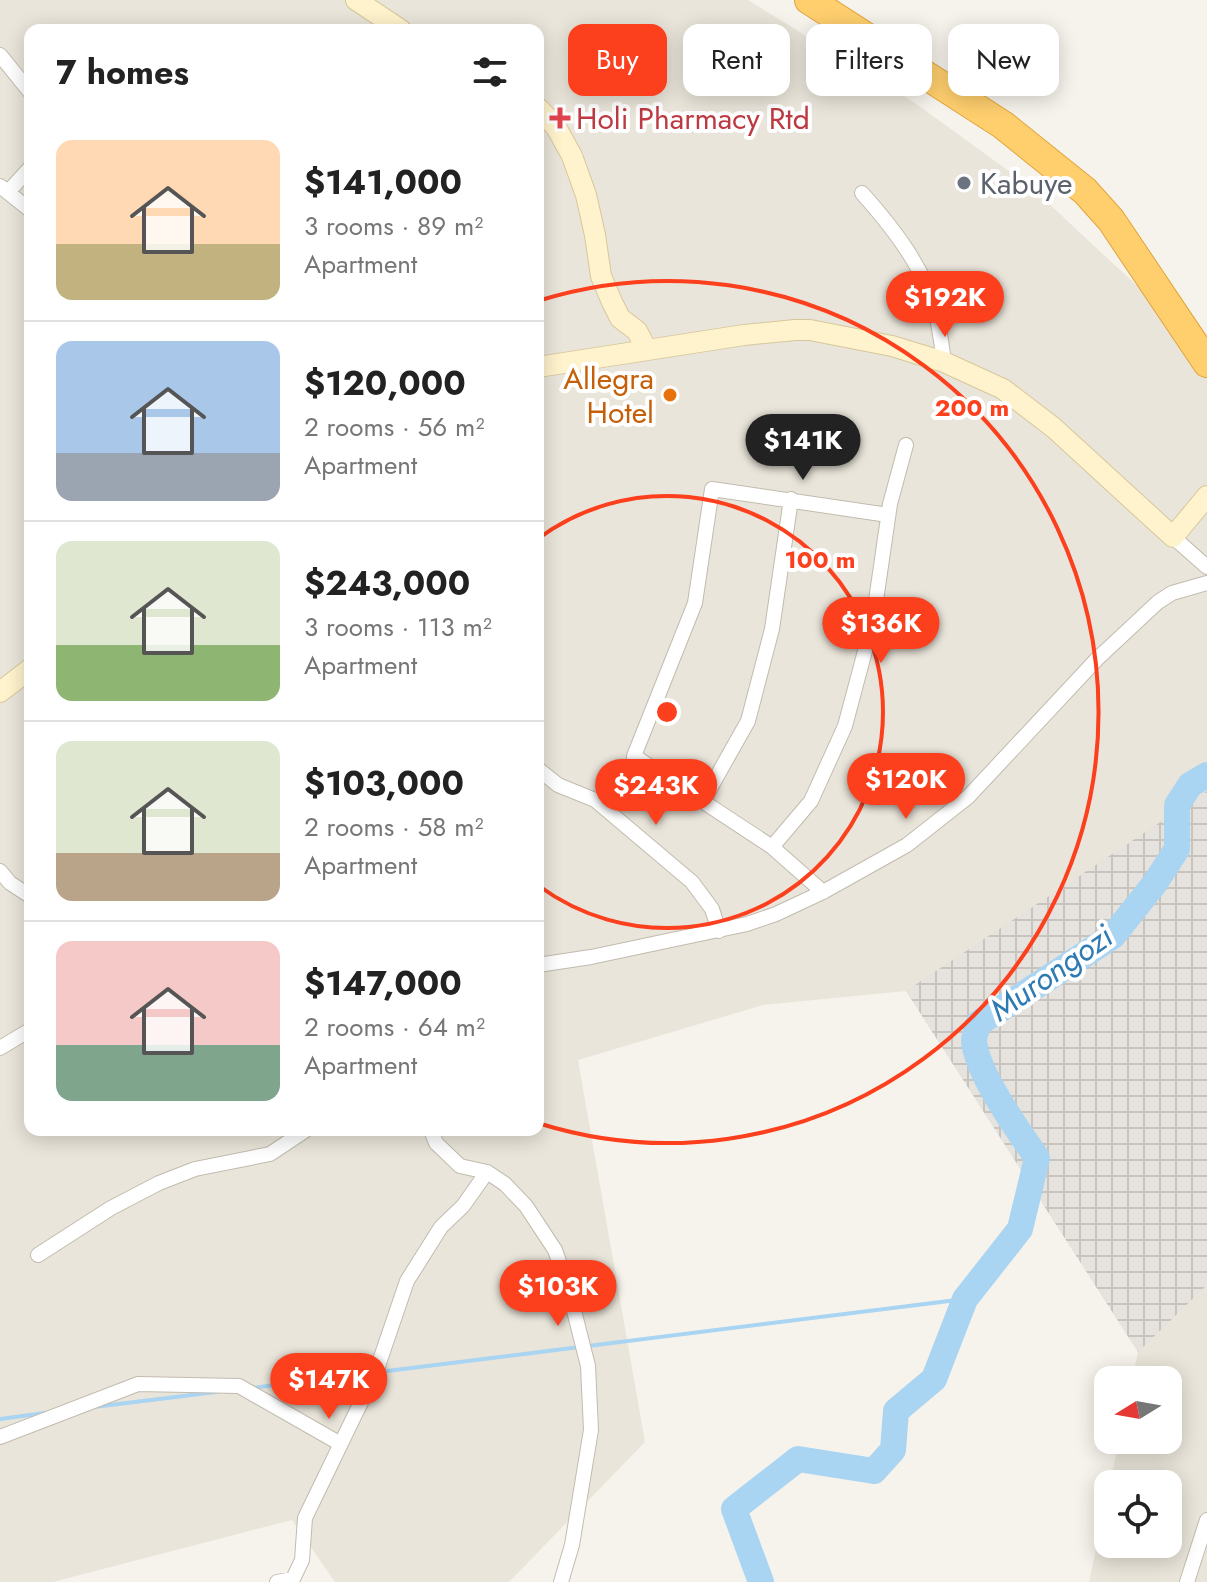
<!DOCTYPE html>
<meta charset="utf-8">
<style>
:root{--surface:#fff;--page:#f6f6f6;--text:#222;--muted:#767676;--line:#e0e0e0;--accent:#fc3f1d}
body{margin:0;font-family:Jost,sans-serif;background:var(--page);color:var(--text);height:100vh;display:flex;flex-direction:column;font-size:30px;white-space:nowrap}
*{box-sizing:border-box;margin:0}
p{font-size:26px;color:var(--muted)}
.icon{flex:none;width:44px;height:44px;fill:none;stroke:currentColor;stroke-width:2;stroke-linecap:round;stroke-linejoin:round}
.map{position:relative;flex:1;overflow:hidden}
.side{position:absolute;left:24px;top:24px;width:520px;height:1112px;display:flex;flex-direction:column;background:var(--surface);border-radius:16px;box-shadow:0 4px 20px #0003}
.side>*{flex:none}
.hud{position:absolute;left:568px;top:24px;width:518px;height:72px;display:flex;gap:16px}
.needle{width:52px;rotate:259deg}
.buttons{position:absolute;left:1094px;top:1366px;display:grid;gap:16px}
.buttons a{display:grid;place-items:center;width:88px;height:88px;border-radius:16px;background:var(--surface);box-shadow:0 4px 20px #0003;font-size:40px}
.price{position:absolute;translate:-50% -68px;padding:0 18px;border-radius:28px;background:var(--accent);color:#fff;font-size:26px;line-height:52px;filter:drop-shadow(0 2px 4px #0008)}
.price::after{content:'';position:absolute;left:50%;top:48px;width:24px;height:18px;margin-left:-12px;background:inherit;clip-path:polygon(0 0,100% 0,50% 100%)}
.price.on{background:#222;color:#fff}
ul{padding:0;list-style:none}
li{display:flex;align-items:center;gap:24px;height:200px;padding:0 32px}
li+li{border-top:2px solid var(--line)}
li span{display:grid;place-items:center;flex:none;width:224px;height:160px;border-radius:16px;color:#555}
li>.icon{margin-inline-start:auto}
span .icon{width:96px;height:96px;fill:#fffc;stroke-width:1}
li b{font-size:34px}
h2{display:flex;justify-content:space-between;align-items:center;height:96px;padding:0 32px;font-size:34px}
.tag{padding:0 28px;border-radius:16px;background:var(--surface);box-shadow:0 4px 20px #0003;font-size:28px;line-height:72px}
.tag.on{background:var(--accent);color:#fff}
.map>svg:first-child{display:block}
</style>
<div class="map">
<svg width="1207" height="1582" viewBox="0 0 1207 1582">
<defs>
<pattern id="industrial-grid" width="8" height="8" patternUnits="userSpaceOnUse" patternTransform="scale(2)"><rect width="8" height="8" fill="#e6e2dd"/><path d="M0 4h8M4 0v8" fill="none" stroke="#c7c3be"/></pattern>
</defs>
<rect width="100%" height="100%" fill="#f6f3ec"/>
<path fill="#eae5da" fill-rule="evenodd" d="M0,0H748L915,103L1032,188L1207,351V1582H1089L1108,1493V1544H1168V1484H1110L1119,1440H1168V1380H1132L1138,1352L906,991L763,1005L578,1060L645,1442L509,1582H335L292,1520L53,1582H0ZM30,30H538V1130H30Z"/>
<path fill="url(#industrial-grid)" d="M1207,791V1285L1138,1352L906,991Z"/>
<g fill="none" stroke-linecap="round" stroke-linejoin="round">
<path stroke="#a9d4f2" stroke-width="4" d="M379,1372L965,1299
M252,1388L371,1373
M94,1407L216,1392
M0,1419L45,1413"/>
<path stroke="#a9d4f2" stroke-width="26" d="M761,1582L734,1509L798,1459L874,1471L893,1450L896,1411L934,1379L965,1299L1020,1229L1037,1158C1018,1130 977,1074 974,1041C974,1035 977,1029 979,1023L1113,936L1155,883L1177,849V805L1190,785L1207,775"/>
<g stroke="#c2bbae" stroke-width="16">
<path id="street" d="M0,55L30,92
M0,186L30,210
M8,192L30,168
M862,193C894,229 927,271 937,318C940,332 942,347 944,362
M1173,537L1207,567
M538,769L558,785L595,800L692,882L712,909L719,931
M703,801L748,721L772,629L791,499
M772,847L811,801L845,726L873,621L890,504L906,445
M0,871L10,883L30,896
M823,892L772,847L634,756L695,603L712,489L888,515
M538,965L591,957L747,924L776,914L823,892L907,845L968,797L1097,659L1158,602L1172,593L1207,583
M0,1048L30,1030
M431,1130L436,1143L460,1166L487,1172L505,1184L526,1206L555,1250L568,1287L588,1366L591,1430L572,1545L561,1582
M38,1255L111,1208L159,1183L195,1169L270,1154L306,1130
M0,1437L138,1384L239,1386L339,1443
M277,1582L293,1579L302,1560L305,1518L377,1369L407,1281L441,1227L463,1206L487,1172
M1187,1582L1207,1520"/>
</g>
<g stroke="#d6c79b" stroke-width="22">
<path id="secondary" d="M356,0L401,30
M538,108L556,127L572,156L586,195L595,235L601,276L612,302L620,318L637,331L647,350
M538,367L744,335L795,330H810L892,346L944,362L1003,389L1054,428L1173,537L1207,496
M0,692L30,669"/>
</g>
<g stroke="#e0a43c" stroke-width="30">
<path id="highway" d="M809,0L1003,125L1085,191L1111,220L1207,363"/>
</g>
<use href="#street" stroke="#fff" stroke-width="14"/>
<use href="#secondary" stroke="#fff3cd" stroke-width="20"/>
<use href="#highway" stroke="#ffcf6e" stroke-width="28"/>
</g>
<g fill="none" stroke="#fc3f1d" stroke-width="4">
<path d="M539 538A216 216 0 1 1 539 886"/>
<path d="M541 300A431 431 0 1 1 541 1124"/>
</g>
<path fill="#e0444e" stroke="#fff" stroke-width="3" d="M556 106h8v8h8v8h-8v8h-8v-8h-8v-8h8z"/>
<circle fill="#6b7280" stroke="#fff" stroke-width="3" cx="964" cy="183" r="8"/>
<circle fill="#e8710a" stroke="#fff" stroke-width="3" cx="670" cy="395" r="8"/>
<g text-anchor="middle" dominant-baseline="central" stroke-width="8" stroke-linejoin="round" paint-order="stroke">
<g font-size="30" fill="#be3a42" stroke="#fff" text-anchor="start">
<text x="576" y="118">Holi Pharmacy Rtd</text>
</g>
<g font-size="30" fill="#5b616d" stroke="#fff" text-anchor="start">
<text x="980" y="183">Kabuye</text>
</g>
<g font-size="30" fill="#c56008" stroke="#fff" text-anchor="end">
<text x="654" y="378">Allegra<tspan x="654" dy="34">Hotel</tspan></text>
</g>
<g font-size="32" font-style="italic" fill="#2e7ab2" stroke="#fff">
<text transform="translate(1051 973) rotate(-35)">Murongozi</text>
</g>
</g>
<circle cx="667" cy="712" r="12" fill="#fc3f1d" stroke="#fff" stroke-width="4"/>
<g font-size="24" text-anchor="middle" font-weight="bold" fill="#fc3f1d" stroke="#fff" stroke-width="8" stroke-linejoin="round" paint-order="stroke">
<text x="972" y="416">200 m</text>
<text x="820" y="568">100 m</text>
</g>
</svg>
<div class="buttons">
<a><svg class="needle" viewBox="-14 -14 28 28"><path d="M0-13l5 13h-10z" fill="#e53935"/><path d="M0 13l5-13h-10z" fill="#767676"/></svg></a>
<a><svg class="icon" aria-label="locate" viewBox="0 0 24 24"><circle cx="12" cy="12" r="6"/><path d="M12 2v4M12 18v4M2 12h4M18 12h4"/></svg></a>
</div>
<b class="price" style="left:945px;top:339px">$192K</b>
<b class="price on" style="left:803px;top:482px">$141K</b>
<b class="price" style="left:881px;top:665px">$136K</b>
<b class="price" style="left:906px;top:821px">$120K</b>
<b class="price" style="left:656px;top:827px">$243K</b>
<b class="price" style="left:558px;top:1328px">$103K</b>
<b class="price" style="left:329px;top:1421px">$147K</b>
<div class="hud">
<a class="tag on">Buy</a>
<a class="tag">Rent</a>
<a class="tag">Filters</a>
<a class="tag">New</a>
</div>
<section class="side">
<h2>7 homes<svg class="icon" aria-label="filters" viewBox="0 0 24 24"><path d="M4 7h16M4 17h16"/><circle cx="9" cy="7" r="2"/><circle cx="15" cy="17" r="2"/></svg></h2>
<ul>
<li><span style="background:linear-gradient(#ffd9b3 65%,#c2b280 0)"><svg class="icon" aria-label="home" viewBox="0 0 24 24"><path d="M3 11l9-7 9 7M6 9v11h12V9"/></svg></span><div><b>$141,000</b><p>3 rooms · 89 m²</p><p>Apartment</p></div></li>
<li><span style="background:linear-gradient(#a9c7e8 70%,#9aa5b1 0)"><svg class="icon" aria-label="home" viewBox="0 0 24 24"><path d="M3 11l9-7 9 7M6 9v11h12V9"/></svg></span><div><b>$120,000</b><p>2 rooms · 56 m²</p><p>Apartment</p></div></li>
<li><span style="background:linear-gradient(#dfe7d0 65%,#8fb573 0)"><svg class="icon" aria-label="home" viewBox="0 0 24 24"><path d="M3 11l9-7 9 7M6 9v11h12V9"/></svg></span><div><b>$243,000</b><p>3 rooms · 113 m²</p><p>Apartment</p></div></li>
<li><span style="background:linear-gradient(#dfe7d0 70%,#b9a48a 0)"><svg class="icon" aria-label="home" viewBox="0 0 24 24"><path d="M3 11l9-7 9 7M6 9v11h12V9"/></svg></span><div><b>$103,000</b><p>2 rooms · 58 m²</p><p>Apartment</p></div></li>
<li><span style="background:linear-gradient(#f6c9c9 65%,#7fa58c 0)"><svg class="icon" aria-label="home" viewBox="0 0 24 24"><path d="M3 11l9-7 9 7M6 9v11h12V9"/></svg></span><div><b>$147,000</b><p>2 rooms · 64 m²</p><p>Apartment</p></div></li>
</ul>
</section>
</div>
